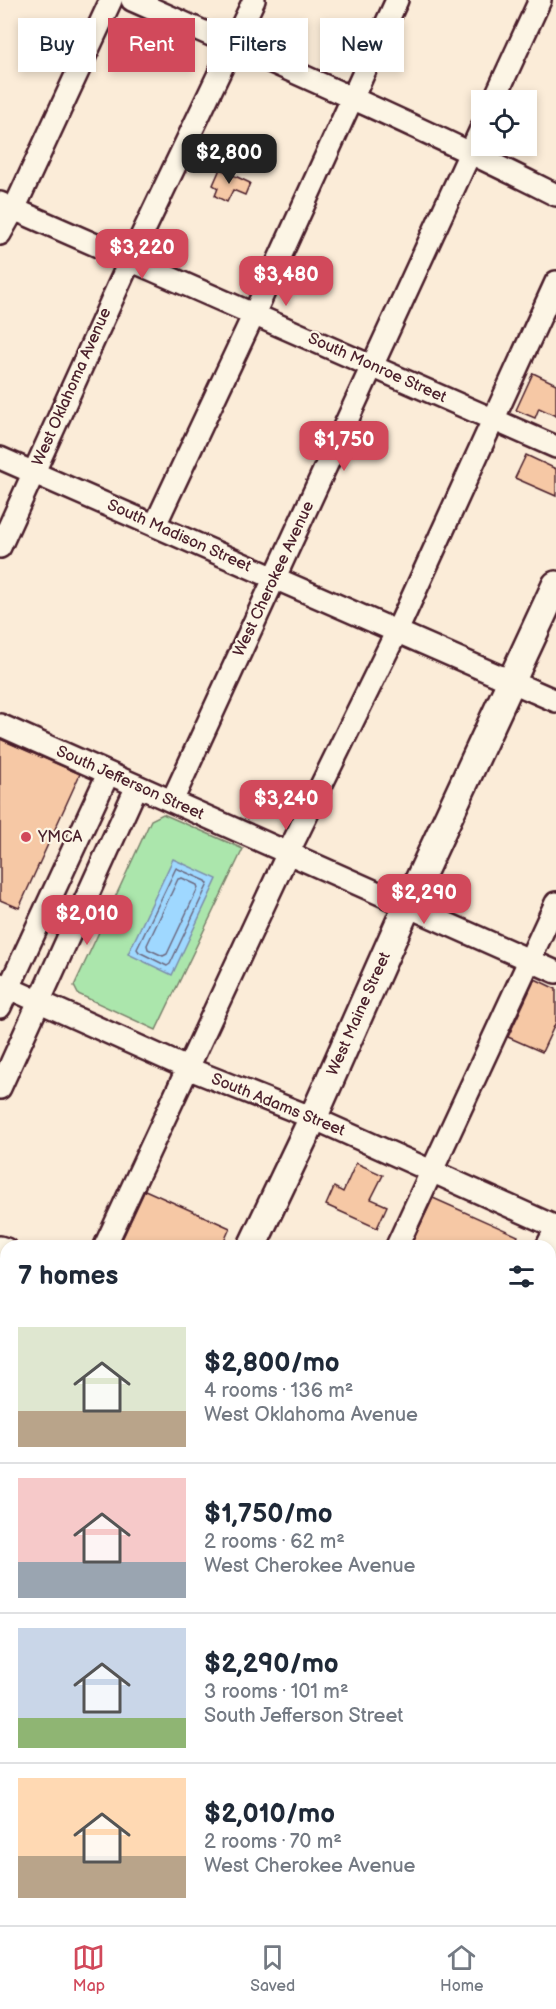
<!DOCTYPE html>
<meta charset="utf-8">
<style>
:root{--surface:#fff;--page:#f2f2f3;--text:#1f2937;--muted:#747a83;--line:#e0e1e3;--accent:#d1495b}
body{margin:0;font-family:"Balsamiq Sans",sans-serif;background:var(--page);color:var(--text);height:100vh;display:flex;flex-direction:column;font-size:22px;white-space:nowrap}
*{box-sizing:border-box;margin:0}
p{font-size:20px;color:var(--muted)}
.icon{flex:none;width:33px;height:33px;fill:none;stroke:currentColor;stroke-width:2;stroke-linecap:round;stroke-linejoin:round}
.map{position:relative;flex:1;overflow:hidden}
.sheet{position:absolute;left:0px;top:1240px;width:556px;height:686px;display:flex;flex-direction:column;background:var(--surface);border-radius:18px 18px 0 0;box-shadow:0 3px 9px #0003}
.sheet>*{flex:none}
.hud{position:absolute;left:18px;top:18px;width:520px;height:54px;display:flex;gap:12px}
.buttons{position:absolute;left:471px;top:90px;display:grid;gap:12px}
.buttons a{display:grid;place-items:center;width:66px;height:66px;border-radius:0px;background:var(--surface);box-shadow:0 3px 9px #0003;font-size:30px}
.price{position:absolute;translate:-50% -51px;padding:0 14px;border-radius:12px;background:var(--accent);color:#fff;font-size:20px;line-height:39px;filter:drop-shadow(0 2px 3px #0008)}
.price::after{content:'';position:absolute;left:50%;top:36px;width:18px;height:14px;margin-left:-9px;background:inherit;clip-path:polygon(0 0,100% 0,50% 100%)}
.price.current{background:#222;color:#fff}
ul{padding:0;list-style:none}
li{display:flex;align-items:center;gap:18px;height:150px;padding:0 18px}
li+li{border-top:2px solid var(--line)}
li span{display:grid;place-items:center;flex:none;width:168px;height:120px;border-radius:0px;color:#555}
li>.icon{margin-inline-start:auto}
span .icon{width:72px;height:72px;fill:#fffc;stroke-width:1}
li b{font-size:26px}
h2{display:flex;justify-content:space-between;align-items:center;height:72px;padding:0 18px;font-size:26px}
.chip{padding:0 21px;border-radius:0px;background:var(--surface);box-shadow:0 3px 9px #0003;font-size:21px;line-height:54px}
.chip.current{background:var(--accent);color:#fff}
.tab-bar{display:flex;justify-content:space-around;align-items:center;height:84px;border-top:2px solid var(--line);background:var(--surface);font-size:16px;color:var(--muted)}
.tab-bar a{display:grid;justify-items:center;gap:3px}
.tab-bar .current{color:var(--accent)}
.map>svg:first-child{display:block}
</style>
<div class="map">
<svg width="556" height="1925" viewBox="0 0 556 1925">
<rect width="100%" height="100%" fill="#fbecd8"/>
<filter id="ink" filterUnits="userSpaceOnUse"><feTurbulence type="fractalNoise" baseFrequency=".0167" numOctaves="2"/><feDisplacementMap in="SourceGraphic" scale="12" xChannelSelector="R" yChannelSelector="G"/><feConvolveMatrix kernelMatrix="1 2 1 2 8 2 1 2 1" color-interpolation-filters="sRGB"/></filter>
<g filter="url(#ink)">
<path fill="#abe6ac" stroke="#7a826c" stroke-width="1.5" d="M163,814L243,849L156,1030L78,994L74,986L151,820Z
M282,1920H514L512,1925H280Z"/>
<path fill="#9fd8ff" stroke="#7d8eaa" stroke-width="1.5" d="M173,859L217,879L172,975L128,954Z"/>
<g fill="none" stroke-linecap="round" stroke-linejoin="round">
<path stroke="#6c6980" stroke-width="1.5" d="M176,868L206,881L208,884L170,964L167,966L139,952L137,949Z
M182,878L197,885L198,888L167,954L163,956L148,949L147,945L178,879Z"/>
</g>
<path fill="#f6c8a5" stroke="#4a1f2b" stroke-width="1.5" d="M220,169L250,183L245,195L233,190L227,202L215,196L218,188L213,185Z
M533,373L556,384V416L539,408L535,418L516,410Z
M526,455L556,469V496L515,478Z
M0,739L80,774L19,908L0,900Z
M535,979L556,989V1022L542,1052L508,1037Z
M356,1163L383,1175L371,1199L387,1206L377,1228L326,1205L334,1187L343,1192Z
M145,1190L230,1228L222,1246H119Z
M433,1198L518,1236L513,1246H420L412,1243Z"/>
<g fill="none" stroke-linecap="round" stroke-linejoin="round">
<g stroke="#4a1f2b" stroke-width="26">
<path id="minor" d="M132,0C274,63 417,125 556,195
M494,100L540,0
M0,203L556,447
M0,234L14,209L111,0
M0,458L556,701
M155,525L254,314L397,0
M0,547L130,260L254,0
M0,725L556,972
M172,801L482,127
M0,984L187,1068L313,1118L556,1227
M0,1007L108,774
M0,1088L137,786
M105,1246L288,853L397,631L556,282
M397,1246L556,903
M0,1247L6,1249
M0,1433L6,1436
M550,1485L556,1487
M0,1578L6,1581
M550,1582L556,1570
M0,1614L6,1616
M550,1676L556,1679
M0,1687L6,1679
M0,1732L4,1739
M550,1836L556,1838
M72,1925L74,1920
M422,1925L424,1920"/>
</g>
<g stroke="#4a1f2b" stroke-width="32">
<path id="major" d="M252,1246L313,1118L407,906L556,585
M550,1247L556,1235
M0,1786L6,1773
M0,1907L6,1909
M550,1917L556,1904
M31,1920L42,1925
M246,1925L248,1920"/>
</g>
<path stroke="#4a1f2b" stroke-width="2" stroke-dasharray="6 4.5" stroke-linecap="butt" d="M392,1920L403,1925
M304,1925L307,1920"/>
<use href="#minor" stroke="#fcf5e5" stroke-width="21"/>
<use href="#major" stroke="#fcf5e5" stroke-width="27"/>
</g>
</g>
<circle fill="#d1495b" stroke="#fcf5e5" stroke-width="2" cx="26" cy="837" r="6"/>
<g text-anchor="middle" dominant-baseline="central" stroke-width="4.5" stroke-linejoin="round" paint-order="stroke">
<g font-size="16" fill="#4a1f2b" stroke="#fcf5e5">
<text transform="translate(377 368) rotate(24)">South Monroe Street</text>
<text transform="translate(72 387) rotate(-66)">West Oklahoma Avenue</text>
<text transform="translate(179 536) rotate(24)">South Madison Street</text>
<text transform="translate(274 579) rotate(-65)">West Cherokee Avenue</text>
<text transform="translate(130 783) rotate(24)">South Jefferson Street</text>
<text transform="translate(359 1014) rotate(-66)">West Maine Street</text>
<text transform="translate(278 1105) rotate(22)">South Adams Street</text>
</g>
<g font-size="16" fill="#4a1f2b" stroke="#fcf5e5" text-anchor="start">
<text x="38" y="837">YMCA</text>
</g>
</g>
</svg>
<div class="buttons">
<a><svg class="icon" aria-label="locate" viewBox="0 0 24 24"><circle cx="12" cy="12" r="6"/><path d="M12 2v4M12 18v4M2 12h4M18 12h4"/></svg></a>
</div>
<b class="price current" style="left:229px;top:185px">$2,800</b>
<b class="price" style="left:142px;top:280px">$3,220</b>
<b class="price" style="left:286px;top:307px">$3,480</b>
<b class="price" style="left:344px;top:472px">$1,750</b>
<b class="price" style="left:286px;top:831px">$3,240</b>
<b class="price" style="left:424px;top:925px">$2,290</b>
<b class="price" style="left:87px;top:946px">$2,010</b>
<div class="hud">
<a class="chip">Buy</a>
<a class="chip current">Rent</a>
<a class="chip">Filters</a>
<a class="chip">New</a>
</div>
<section class="sheet">
<h2>7 homes<svg class="icon" aria-label="filters" viewBox="0 0 24 24"><path d="M4 7h16M4 17h16"/><circle cx="9" cy="7" r="2"/><circle cx="15" cy="17" r="2"/></svg></h2>
<ul>
<li><span style="background:linear-gradient(#dfe7d0 70%,#b9a48a 0)"><svg class="icon" aria-label="home" viewBox="0 0 24 24"><path d="M3 11l9-7 9 7M6 9v11h12V9"/></svg></span><div><b>$2,800/mo</b><p>4 rooms · 136 m²</p><p>West Oklahoma Avenue</p></div></li>
<li><span style="background:linear-gradient(#f6c9c9 70%,#9aa5b1 0)"><svg class="icon" aria-label="home" viewBox="0 0 24 24"><path d="M3 11l9-7 9 7M6 9v11h12V9"/></svg></span><div><b>$1,750/mo</b><p>2 rooms · 62 m²</p><p>West Cherokee Avenue</p></div></li>
<li><span style="background:linear-gradient(#c9d6e8 75%,#8fb573 0)"><svg class="icon" aria-label="home" viewBox="0 0 24 24"><path d="M3 11l9-7 9 7M6 9v11h12V9"/></svg></span><div><b>$2,290/mo</b><p>3 rooms · 101 m²</p><p>South Jefferson Street</p></div></li>
<li><span style="background:linear-gradient(#ffd9b3 65%,#b9a48a 0)"><svg class="icon" aria-label="home" viewBox="0 0 24 24"><path d="M3 11l9-7 9 7M6 9v11h12V9"/></svg></span><div><b>$2,010/mo</b><p>2 rooms · 70 m²</p><p>West Cherokee Avenue</p></div></li>
</ul>
</section>
</div>
<nav class="tab-bar">
<a class="current"><svg class="icon" aria-label="map" viewBox="0 0 24 24"><path d="M3 6l6-2 6 2 6-2v14l-6 2-6-2-6 2zM9 4v14M15 6v14"/></svg>Map</a>
<a><svg class="icon" aria-label="saved" viewBox="0 0 24 24"><path d="M7 4h10v16l-5-4-5 4z"/></svg>Saved</a>
<a><svg class="icon" aria-label="home" viewBox="0 0 24 24"><path d="M3 11l9-7 9 7M6 9v11h12V9"/></svg>Home</a>
</nav>
